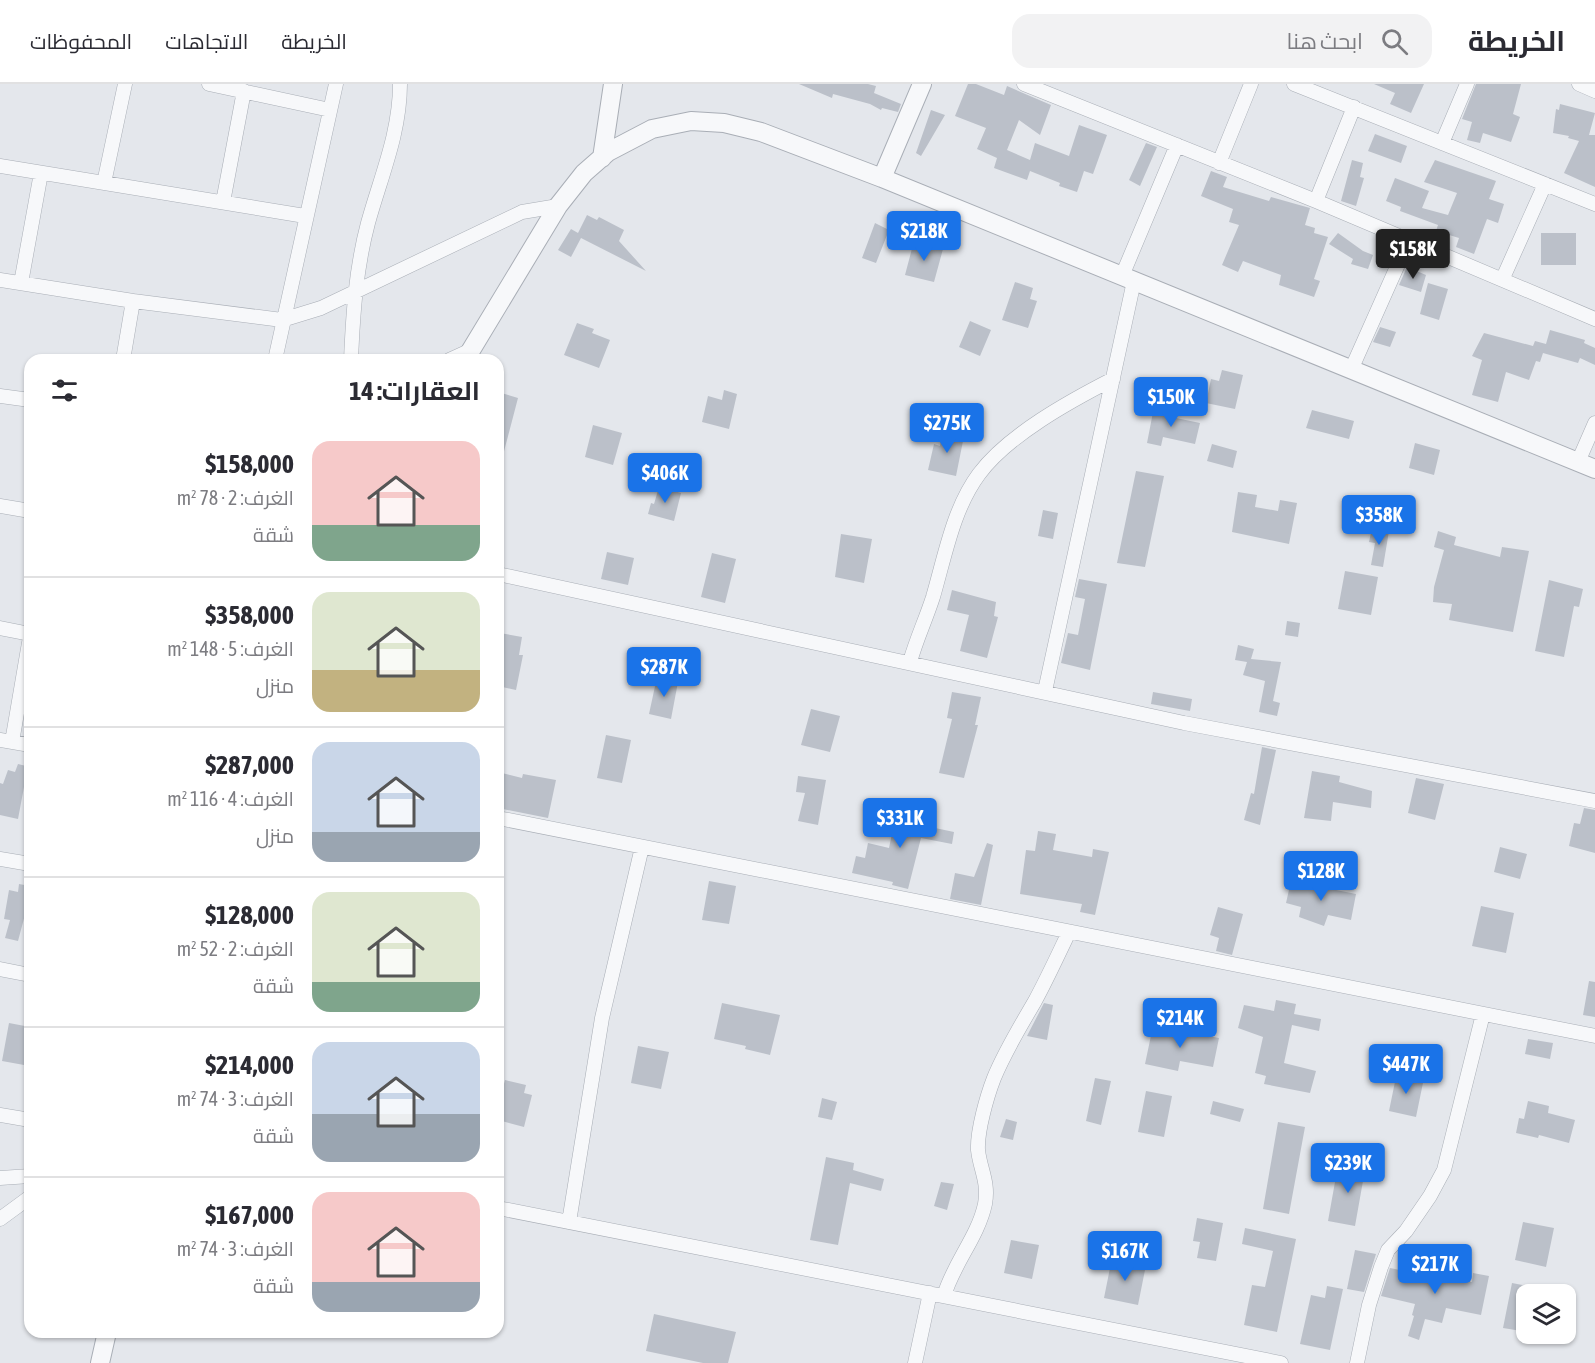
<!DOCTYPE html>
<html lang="ar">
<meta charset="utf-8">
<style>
:root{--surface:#fff;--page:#f2f2f3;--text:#2b2b33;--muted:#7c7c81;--line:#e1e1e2;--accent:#1a73e8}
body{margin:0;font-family:"Asap Condensed",Cairo,sans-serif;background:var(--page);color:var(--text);direction:rtl;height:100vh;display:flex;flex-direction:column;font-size:22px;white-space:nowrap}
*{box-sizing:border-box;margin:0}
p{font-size:20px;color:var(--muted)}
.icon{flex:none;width:33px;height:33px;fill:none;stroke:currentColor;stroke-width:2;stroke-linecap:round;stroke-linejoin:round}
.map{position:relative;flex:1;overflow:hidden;direction:ltr}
.drawer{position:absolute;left:24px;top:270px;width:480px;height:984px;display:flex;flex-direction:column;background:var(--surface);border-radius:18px;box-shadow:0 2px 4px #0004;direction:rtl}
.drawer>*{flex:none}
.fabs{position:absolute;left:1516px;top:1200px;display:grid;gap:12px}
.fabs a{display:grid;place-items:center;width:60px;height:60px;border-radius:12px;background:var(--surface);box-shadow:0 2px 4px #0004;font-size:30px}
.price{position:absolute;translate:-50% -51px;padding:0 14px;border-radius:6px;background:var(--accent);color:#fff;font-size:20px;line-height:39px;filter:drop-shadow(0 2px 3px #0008)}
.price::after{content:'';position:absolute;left:50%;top:36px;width:18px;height:14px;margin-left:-9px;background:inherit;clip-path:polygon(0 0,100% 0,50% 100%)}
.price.selected{background:#222;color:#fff}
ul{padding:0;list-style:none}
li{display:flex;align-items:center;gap:18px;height:150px;padding:0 24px}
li+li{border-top:2px solid var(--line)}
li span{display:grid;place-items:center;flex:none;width:168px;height:120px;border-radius:18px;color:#555}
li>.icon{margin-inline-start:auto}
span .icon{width:72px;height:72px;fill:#fffc;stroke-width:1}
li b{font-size:26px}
h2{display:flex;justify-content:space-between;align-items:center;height:72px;padding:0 24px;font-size:26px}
header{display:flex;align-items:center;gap:36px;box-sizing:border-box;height:84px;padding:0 30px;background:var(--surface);border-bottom:2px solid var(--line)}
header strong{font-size:28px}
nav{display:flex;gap:33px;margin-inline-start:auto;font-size:21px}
.search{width:420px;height:54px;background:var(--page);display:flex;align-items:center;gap:15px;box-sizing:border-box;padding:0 21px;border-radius:18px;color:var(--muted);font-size:22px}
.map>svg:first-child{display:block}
</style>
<header>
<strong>الخريطة</strong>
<div class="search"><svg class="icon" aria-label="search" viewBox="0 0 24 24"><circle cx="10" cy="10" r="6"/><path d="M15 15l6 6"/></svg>ابحث هنا</div>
<nav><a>الخريطة</a><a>الاتجاهات</a><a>المحفوظات</a></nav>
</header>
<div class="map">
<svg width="1595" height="1279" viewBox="0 0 1595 1279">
<rect width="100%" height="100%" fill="#e4e7ec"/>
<path fill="#bbc0c9" d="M799,0H868L876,2L874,9L901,20L898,28L882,24L881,26L870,20L833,10L832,14Z
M968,0H976L1004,11L1007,2L1051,21L1040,51L1019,36L1007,66L1030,76L1035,59L1069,72L1079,41L1107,51L1093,90L1084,87L1077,108L1059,102L1060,99L1030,87L1027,96L994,84L997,74L977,65L986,44L955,32Z
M1374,0H1424L1411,29L1390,20L1395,9Z
M1476,0H1521L1513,30L1520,33L1511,58L1483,49L1480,59L1467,56L1472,38L1462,35Z
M1560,20L1595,29L1589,51H1595V103L1564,89L1579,57L1568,54L1569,52L1553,49L1556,25L1559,26Z
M931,26L945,31L921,72L916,69Z
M1375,50L1407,62L1401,79L1368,67Z
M1146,59L1157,63L1140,102L1129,96Z
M1352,76L1363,79L1360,93L1364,94L1356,122L1341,117Z
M1435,76L1496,97L1489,115L1504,120L1498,139L1487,135L1474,170L1456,163L1459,154L1436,147L1438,141L1400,127L1401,123L1386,117L1395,94L1429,107L1422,124L1448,131L1457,109L1424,98Z
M1211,87L1227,93L1223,103L1269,117L1271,113L1310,124L1305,141L1315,144L1314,149L1328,153L1314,195L1320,197L1314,213L1279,201L1281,191L1243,177L1238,188L1222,181L1239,141L1229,138L1233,125L1201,112Z
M587,131L597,136L599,133L624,146L619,157L646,187L581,154L571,173L558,166L571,145L578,149Z
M875,139L889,146L876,179L862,174Z
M1338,149L1363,167L1373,171L1368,185L1351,180L1353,175L1329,160Z
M1541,149H1576V181H1541Z
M914,157L943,165L934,198L905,191Z
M1407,183L1426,191L1421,208L1399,201Z
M1015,198L1033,204L1030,215L1037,217L1028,244L1002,236Z
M1428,199L1448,205L1439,236L1420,230Z
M970,237L991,246L980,272L959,263Z
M577,239L594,245L592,249L610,256L599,284L564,271Z
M1380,243L1396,248L1390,263L1373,258Z
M1550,246L1585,256L1584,259L1595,264V281L1580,274L1578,279L1543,269L1540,278L1536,277L1529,296L1506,288L1498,318L1472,311L1482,276L1472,272L1484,249L1533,262L1535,257L1546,260Z
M1222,286L1243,291L1235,325L1206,319L1211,295L1219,297Z
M724,306L737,310L729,345L702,338L708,312L722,316Z
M498,308L518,314L502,375L498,374Z
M1154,323L1177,328L1176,334L1200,339L1195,360L1163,353L1161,362L1147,359Z
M1312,326L1354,337L1349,355L1306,344Z
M593,341L622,349L613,381L585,373Z
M943,347L964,352L956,392L928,386L934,360L940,362Z
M1415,359L1440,366L1434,391L1409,384Z
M1212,360L1237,367L1233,384L1207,377Z
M1136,387L1164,392L1145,483L1117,479Z
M659,403L681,409L674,437L648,430L651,419L654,420Z
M1238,408L1257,411L1255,423L1278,427L1280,416L1297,419L1289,460L1232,448Z
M1043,426L1058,429L1053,455L1038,452Z
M1372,444L1389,447L1383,483L1371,481L1375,459L1369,458Z
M1438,447L1456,453L1454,461L1500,473L1502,463L1529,467L1513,548L1449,536L1452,520L1433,518L1434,503L1444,466L1434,463Z
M841,450L872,455L864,499L835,493Z
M607,468L634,474L628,501L601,495Z
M712,469L736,475L725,519L701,513Z
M1345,487L1378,493L1371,531L1338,525Z
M1079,495L1107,500L1090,586L1061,579L1068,549L1078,551L1085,515L1075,513Z
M1549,496L1583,505L1579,523L1574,522L1564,573L1535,567Z
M952,506L996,518L994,532L998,533L987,574L960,567L969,531L947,526Z
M1287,537L1300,539L1298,553L1285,551Z
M500,549L522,553L519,571H523L516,606L498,602Z
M1238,561L1254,565L1251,575L1281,578L1273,617L1280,619L1277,632L1259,628L1265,597L1243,591L1247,578L1235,576Z
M657,593L678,598L671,635L649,630Z
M952,608L981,613L975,641H978L964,694L939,689L952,635L947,634Z
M1153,608L1192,615L1190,627L1151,620Z
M811,625L840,632L830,668L801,661Z
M606,651L631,656L622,699L597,694Z
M1262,663L1276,666L1260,741L1244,736L1251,709L1254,710Z
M18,680L30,683V693L26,704L24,703L18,735L0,731V699L3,700L8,686L15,688Z
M1312,687L1340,692L1339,698L1372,707L1371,724L1333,718L1331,737L1304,734Z
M498,688L522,694L523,690L556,696L548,734L498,724Z
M798,692L826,696L818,741L798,737L805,709L796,708Z
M1416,694L1444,700L1435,736L1408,729Z
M898,720L925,726L921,741L954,748L952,760L921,754L908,805L892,801L893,798L852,789L856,772L865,774L868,759L889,764Z
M1584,724L1595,726V769L1569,762L1574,739L1580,740Z
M1038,747L1056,750L1053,766L1092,773L1093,765L1109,768L1095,831L1080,828L1082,820L1020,810L1026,766L1035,767Z
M987,759L993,761L981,821L950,815L955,789L974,793Z
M1500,763L1527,770L1520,795L1494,788Z
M709,797L736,802L729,840L702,836Z
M1291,797L1356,810L1351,836L1328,831L1324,842L1299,833L1301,823L1286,819Z
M19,800L30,802V812L18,857L5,854L10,836L4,835L9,806L18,808Z
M1481,822L1514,829L1506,869L1472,862Z
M1218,823L1243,830L1232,871L1216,867L1219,854L1210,851Z
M1589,897L1595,898V933L1583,931Z
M1276,916L1296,920L1294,930L1321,935L1319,947L1292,941L1284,979L1316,987L1310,1009L1264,1000L1266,992L1255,989L1263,953L1238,944L1244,921L1274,927Z
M722,919L780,931L770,971L745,965L746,962L714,955Z
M1044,919L1053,921L1047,956L1027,952Z
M9,939L30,943L24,981L2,977Z
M1153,942L1219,954L1213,983L1180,977L1178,987L1145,980Z
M1528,955L1553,959L1550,975L1525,970Z
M638,962L669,968L661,1005L631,999Z
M1397,988L1424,994L1416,1033L1389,1027Z
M1095,994L1111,997L1101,1041L1086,1037Z
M505,996L526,1001L524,1009L532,1011L524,1043L498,1036V1023Z
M1146,1007L1172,1012L1164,1053L1138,1048Z
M822,1014L837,1018L832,1036L818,1033Z
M1213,1017L1244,1025L1240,1038L1210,1030Z
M1528,1017L1549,1022L1548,1029L1575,1036L1569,1059L1539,1051L1538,1054L1516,1049L1519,1034L1524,1035Z
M1006,1035L1017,1038L1013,1056L1000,1053Z
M1278,1038L1305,1043L1289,1130L1263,1125Z
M826,1073L854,1079L853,1086L884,1095L881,1107L850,1099L838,1161L810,1156Z
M1342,1078L1362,1081V1085L1370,1086L1367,1098L1363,1097L1355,1142L1328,1137L1335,1098H1338Z
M941,1098L954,1100L947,1126L934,1122Z
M1197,1134L1223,1139L1216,1177L1197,1174L1200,1158L1193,1157Z
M1523,1138L1554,1144L1546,1183L1515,1176Z
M1245,1144L1296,1155L1277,1248L1244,1241L1252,1201L1265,1203L1273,1167L1242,1160Z
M1011,1156L1039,1161L1032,1195L1004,1189Z
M1355,1166L1376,1170L1364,1208L1347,1205Z
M1112,1174L1146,1181L1138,1221L1104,1214Z
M1431,1183L1449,1187L1448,1194L1472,1198L1473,1189L1489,1192L1481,1231L1446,1224L1442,1239L1425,1235L1419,1256L1408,1252L1414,1232L1412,1231L1415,1220L1381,1212L1390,1184L1429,1192Z
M1512,1199L1527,1202V1248L1503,1244Z
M1327,1202L1343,1205L1330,1266L1300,1260L1311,1211L1325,1214Z
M654,1230L736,1248L728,1279H703L646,1267Z"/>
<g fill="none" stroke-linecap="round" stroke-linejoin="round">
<g stroke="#a9aeb6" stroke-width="15">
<path id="minor" d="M209,0L330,26
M1024,0L1316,117L1595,235
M1294,0L1595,120
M1579,0L1595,7
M1442,59L1467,0
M1219,79L1251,0
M0,82L305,132
M104,99L125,0
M1316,117L1354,23
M223,118L244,7
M1122,192L1177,61
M1503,194L1545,100
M0,196L133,217L282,236L321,224L522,128L558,122
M21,199L41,89
M123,276L133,217
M275,276L336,0
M351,276C353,229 356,184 368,139C381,92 400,49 400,0
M449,276L471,266
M1351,286L1408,158
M0,312L30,316
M1578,378L1595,339
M0,422L30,427
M498,490L1184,639L1595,717
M0,544L30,550
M910,578C916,556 926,535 933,513C945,472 953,425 979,390C1008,351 1070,317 1113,295
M1045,607L1134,197
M0,656L30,661
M12,658L30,553
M498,734L1595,952
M0,775L30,780
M0,885L30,891
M0,1031L30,1036
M0,1094L30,1092
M498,1124L1281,1279
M0,1135L30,1113
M569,1138L602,934L642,763
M944,1212C953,1180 978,1153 985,1120C989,1098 980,1085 978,1066C977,1047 987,1012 994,994C1005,967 1020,943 1035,917C1047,895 1058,871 1069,848
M915,1279L930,1209
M1357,1279L1369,1221L1381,1183L1388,1166L1406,1147L1430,1112L1444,1086L1483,930"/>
</g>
<g stroke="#a9aeb6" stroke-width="20">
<path id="tertiary" d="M602,74L613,0
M882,94L922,0
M465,276L558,122L584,89L608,68L652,45L691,37L724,39L761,48L882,94L1595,385
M100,1279L107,1248"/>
</g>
<use href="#minor" stroke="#f7f8fa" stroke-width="14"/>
<use href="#tertiary" stroke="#f7f8fa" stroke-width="18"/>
</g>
</svg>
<div class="fabs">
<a><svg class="icon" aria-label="layers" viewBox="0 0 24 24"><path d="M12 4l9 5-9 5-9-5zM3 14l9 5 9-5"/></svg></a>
</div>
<b class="price" style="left:924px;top:178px">$218K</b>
<b class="price selected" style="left:1413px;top:196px">$158K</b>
<b class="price" style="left:1171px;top:344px">$150K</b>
<b class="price" style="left:947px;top:370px">$275K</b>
<b class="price" style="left:665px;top:420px">$406K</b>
<b class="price" style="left:1379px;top:462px">$358K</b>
<b class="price" style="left:664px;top:614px">$287K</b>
<b class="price" style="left:900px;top:765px">$331K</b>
<b class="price" style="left:1321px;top:818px">$128K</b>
<b class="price" style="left:1180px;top:965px">$214K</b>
<b class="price" style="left:1406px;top:1011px">$447K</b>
<b class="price" style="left:1348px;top:1110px">$239K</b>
<b class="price" style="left:1125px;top:1198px">$167K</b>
<b class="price" style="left:1435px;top:1211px">$217K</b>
<section class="drawer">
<h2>العقارات: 14<svg class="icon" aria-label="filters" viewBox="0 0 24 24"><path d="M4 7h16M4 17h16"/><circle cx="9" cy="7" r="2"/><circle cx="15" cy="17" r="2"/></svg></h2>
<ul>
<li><span style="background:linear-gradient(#f6c9c9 70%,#7fa58c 0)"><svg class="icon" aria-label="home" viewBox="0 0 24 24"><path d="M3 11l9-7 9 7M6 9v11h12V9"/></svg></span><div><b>$158,000</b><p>الغرف: 2 · 78 m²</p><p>شقة</p></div></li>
<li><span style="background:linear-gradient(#dfe7d0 65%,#c2b280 0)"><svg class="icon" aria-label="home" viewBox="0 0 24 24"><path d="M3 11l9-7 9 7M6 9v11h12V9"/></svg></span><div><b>$358,000</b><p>الغرف: 5 · 148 m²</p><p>منزل</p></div></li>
<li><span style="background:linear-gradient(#c9d6e8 75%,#9aa5b1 0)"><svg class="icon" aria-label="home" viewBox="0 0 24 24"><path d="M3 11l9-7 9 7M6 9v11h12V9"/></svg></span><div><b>$287,000</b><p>الغرف: 4 · 116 m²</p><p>منزل</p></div></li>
<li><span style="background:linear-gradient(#dfe7d0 75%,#7fa58c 0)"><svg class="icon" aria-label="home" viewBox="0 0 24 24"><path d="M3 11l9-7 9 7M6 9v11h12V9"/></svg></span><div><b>$128,000</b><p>الغرف: 2 · 52 m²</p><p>شقة</p></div></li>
<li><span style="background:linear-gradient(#c9d6e8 60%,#9aa5b1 0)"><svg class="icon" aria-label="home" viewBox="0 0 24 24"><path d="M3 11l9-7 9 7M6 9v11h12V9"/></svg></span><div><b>$214,000</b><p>الغرف: 3 · 74 m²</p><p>شقة</p></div></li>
<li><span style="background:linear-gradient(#f6c9c9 75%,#9aa5b1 0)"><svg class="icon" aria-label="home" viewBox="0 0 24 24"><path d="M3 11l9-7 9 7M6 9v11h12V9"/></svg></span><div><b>$167,000</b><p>الغرف: 3 · 74 m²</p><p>شقة</p></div></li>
</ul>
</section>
</div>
